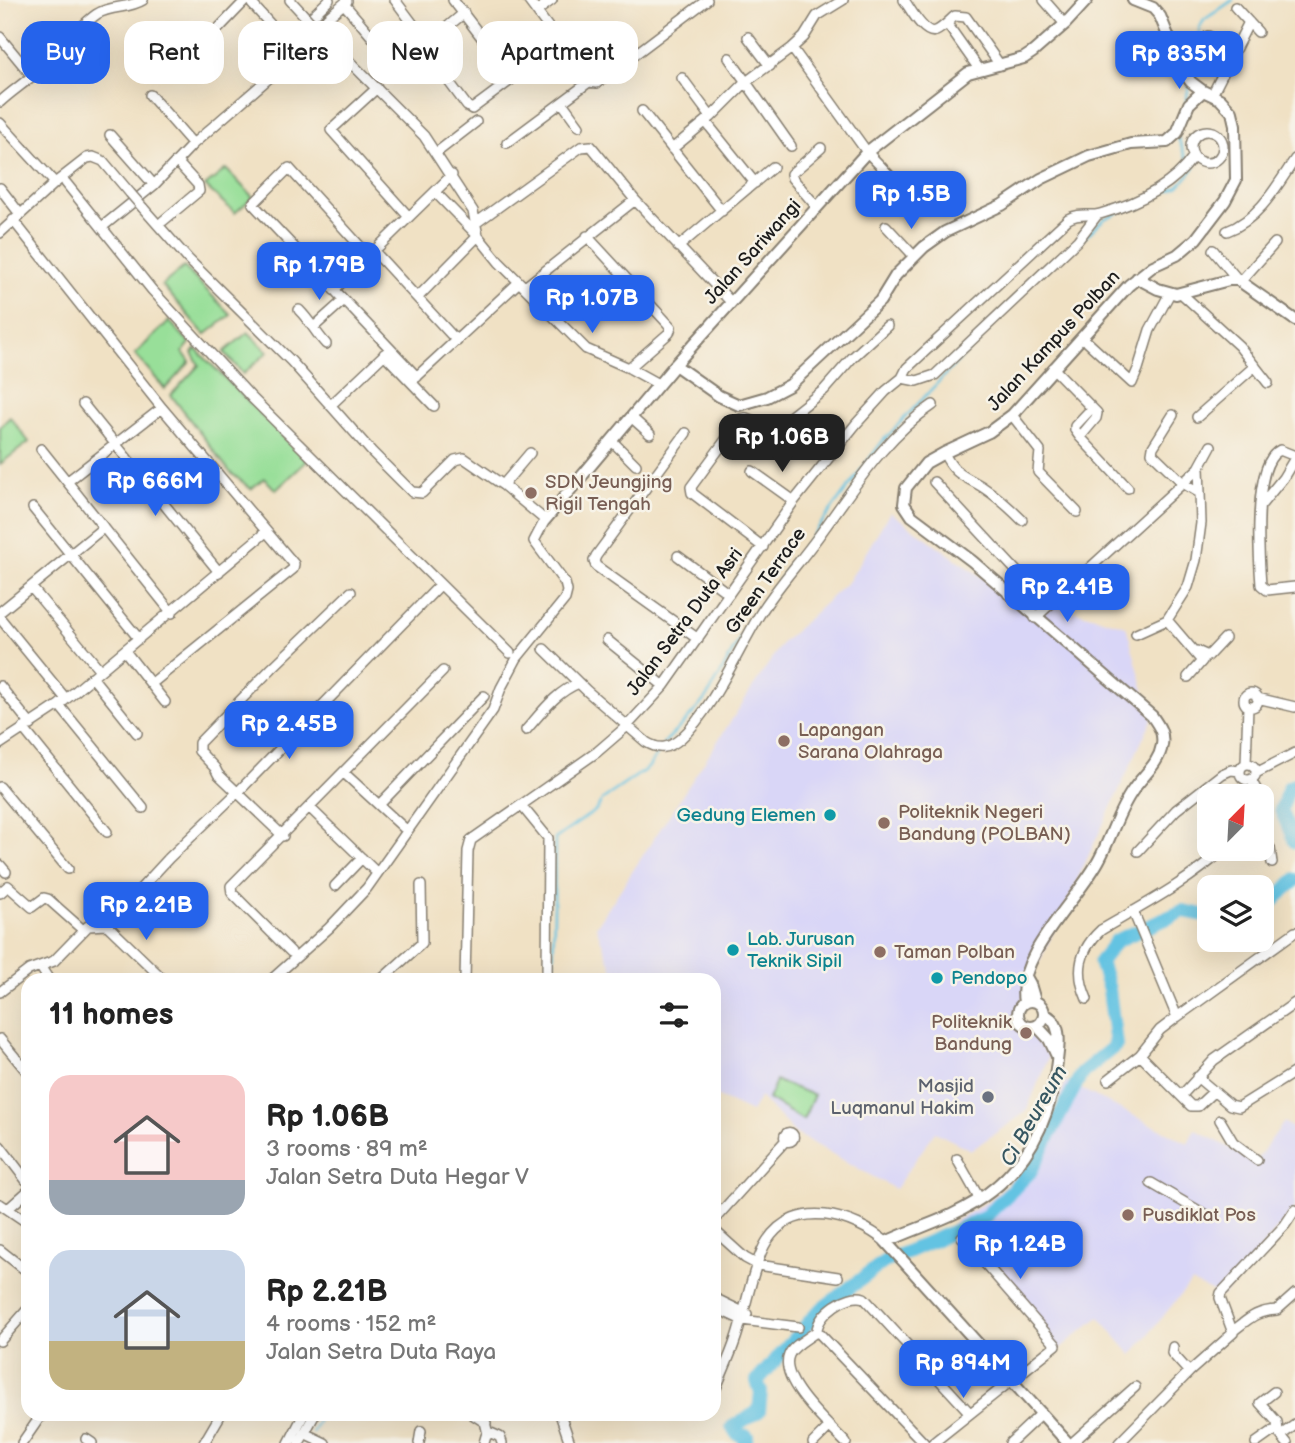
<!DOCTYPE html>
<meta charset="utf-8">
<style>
:root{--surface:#fff;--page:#f2f2f2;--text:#222;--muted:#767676;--accent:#2563eb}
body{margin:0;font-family:"Balsamiq Sans",sans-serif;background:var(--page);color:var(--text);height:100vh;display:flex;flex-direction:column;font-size:26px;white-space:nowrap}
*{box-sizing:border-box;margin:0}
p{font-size:23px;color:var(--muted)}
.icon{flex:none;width:38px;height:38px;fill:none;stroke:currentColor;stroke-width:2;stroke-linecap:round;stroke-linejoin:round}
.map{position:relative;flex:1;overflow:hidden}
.details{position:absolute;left:21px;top:973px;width:700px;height:448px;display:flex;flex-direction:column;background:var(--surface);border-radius:21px;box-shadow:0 7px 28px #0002}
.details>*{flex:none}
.top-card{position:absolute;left:21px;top:21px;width:700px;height:63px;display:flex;gap:14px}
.needle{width:46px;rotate:24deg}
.fabs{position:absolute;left:1197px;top:784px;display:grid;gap:14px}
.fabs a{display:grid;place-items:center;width:77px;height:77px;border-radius:14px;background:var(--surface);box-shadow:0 7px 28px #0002;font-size:35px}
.price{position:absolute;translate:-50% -60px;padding:0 16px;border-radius:14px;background:var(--accent);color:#fff;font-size:23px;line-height:46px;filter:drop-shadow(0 2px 4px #0008)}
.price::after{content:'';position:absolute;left:50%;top:42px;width:21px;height:16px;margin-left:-10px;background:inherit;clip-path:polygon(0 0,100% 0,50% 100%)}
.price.selected{background:#222;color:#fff}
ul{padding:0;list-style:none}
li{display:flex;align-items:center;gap:21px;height:175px;padding:0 28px}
li span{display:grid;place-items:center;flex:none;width:196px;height:140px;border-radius:21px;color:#555}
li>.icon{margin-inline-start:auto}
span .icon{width:84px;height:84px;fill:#fffc;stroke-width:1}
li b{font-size:30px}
h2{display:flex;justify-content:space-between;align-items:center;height:84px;padding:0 28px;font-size:30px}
.pill{padding:0 24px;border-radius:21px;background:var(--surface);box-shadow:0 7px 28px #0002;font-size:24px;line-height:63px}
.pill.selected{background:var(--accent);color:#fff}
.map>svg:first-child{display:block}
</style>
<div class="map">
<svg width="1295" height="1443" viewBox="0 0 1295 1443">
<rect width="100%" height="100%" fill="#f7f3e8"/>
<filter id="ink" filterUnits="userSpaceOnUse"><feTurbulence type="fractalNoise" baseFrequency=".0143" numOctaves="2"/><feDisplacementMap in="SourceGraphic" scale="14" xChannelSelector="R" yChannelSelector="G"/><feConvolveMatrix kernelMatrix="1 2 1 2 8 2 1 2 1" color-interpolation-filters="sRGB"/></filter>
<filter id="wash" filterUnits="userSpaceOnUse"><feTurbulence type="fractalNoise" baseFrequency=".00686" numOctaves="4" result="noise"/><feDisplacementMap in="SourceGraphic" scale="28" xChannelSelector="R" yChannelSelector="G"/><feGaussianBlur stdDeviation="1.57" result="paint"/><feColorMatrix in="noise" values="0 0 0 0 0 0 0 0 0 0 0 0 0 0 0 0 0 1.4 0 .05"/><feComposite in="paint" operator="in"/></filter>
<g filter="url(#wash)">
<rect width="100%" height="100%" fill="#f0e1c4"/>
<path fill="#d9d6f7" d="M890,512L998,589L1126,626L1152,719L1014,1016L1049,1056L1026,1112L971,1150L935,1132L895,1189L795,1133L760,1097L751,1112L714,1095V980H617L596,927L782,643L849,581Z
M1065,1081L1188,1143L1195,1129L1255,1162L1284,1122L1295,1130V1207L1222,1296L1191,1282L1132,1355L1099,1317L1057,1351L952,1223L989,1201L1029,1163L1052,1123Z"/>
<path fill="#98df99" stroke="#5a7e5a" stroke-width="2" d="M226,169L253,197L235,213L205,186Z
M184,267L231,315L205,335L162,285Z
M169,321L190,343L183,352L190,362L165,389L135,354Z
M248,332L268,352L243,374L224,352Z
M196,349L307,461L276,490L264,478L251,489L230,472L171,395L199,365L192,353Z
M10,417L29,442L0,464V427Z
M776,1081L814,1095L803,1120L768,1099Z"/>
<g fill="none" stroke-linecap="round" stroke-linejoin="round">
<path stroke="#64c3e2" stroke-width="2.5" d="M1191,79L1201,48L1199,29L1204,20L1233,0
M1186,102L1189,85
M1154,197L1179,186L1195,167L1185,156L1178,138
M1085,237L1104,219L1119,212
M779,580L885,438L882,442L974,344
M663,744C679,727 697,712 710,692C727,664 740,634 759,608
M553,980L555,839L596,810L603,799L648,768L660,750
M312,1433L322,1414"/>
<path stroke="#64c3e2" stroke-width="14" d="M1295,785L1289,787L1281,810L1295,842
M1262,906L1271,903L1295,880
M745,1443L747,1436L737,1434L732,1427L759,1411L761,1392L757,1381L819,1311L884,1262L984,1218L1030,1172L1082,1073L1116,1045L1109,989L1100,962L1116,941L1183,911L1209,916"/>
</g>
</g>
<g filter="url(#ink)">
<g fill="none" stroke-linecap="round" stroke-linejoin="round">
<g stroke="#867e70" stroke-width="12">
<path id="minor" d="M290,0L302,13
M528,0L589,82
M904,0C910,8 924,36 936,31C943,28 950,20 955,16L966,17L1000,65
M1044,0L1065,24
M252,4L281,36L294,39
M344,4L392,60L422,36L395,0
M1235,7L1258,32
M537,11L552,0
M327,18L347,1
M313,25L424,136L473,211L478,236L499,262L586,349L629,368L658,384
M950,28L979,69
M1208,36L1235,49
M0,37L32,76
M748,37L770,66
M792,48L867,152L919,206
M729,58L791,146
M169,64L219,28L246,0
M398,68L464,13
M441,71L467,106L472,109L511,80L509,73L453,0
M682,78L711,117
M377,88L331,130L409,217
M150,95L193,144
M1212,95L1249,22
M0,102C12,91 26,82 38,71C59,54 74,30 97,14C111,5 129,9 143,0
M563,104L579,126
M642,111L722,211
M706,122L755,183
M0,123L55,183
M1191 147a16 16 0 1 1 32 0a16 16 0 1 1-32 0Z
M110,135L154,185
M507,143L589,82L597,83L707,0
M672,149L711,117L746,82L792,48L804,37L817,16L843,0
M436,153L476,122
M66,183L152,290L252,398L510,653
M0,188L20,214
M817,207L792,178L791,174L821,148
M143,208L188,259L291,361L372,452L412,492L422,493L455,460L464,458L503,485L545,520L534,541L565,583L567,591L565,599L517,658L501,688L493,710L367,888L329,928L271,980
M13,220L162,408L294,564L293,569L151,684
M163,221L199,191L198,185L177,162
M476,223L581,147L591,146L635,200L730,301
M886,226L914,256
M102,227L154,185L193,144L284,65L293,51L297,31L329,0
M1227,231C1259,219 1277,186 1295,159
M0,233L55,183L87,158L93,157L103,161L130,193
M587,236L671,327L669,333L629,368
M678,247L773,167
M373,250L457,341
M1213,250L1238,280
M368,255L289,168L253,204L417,377
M1240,282L1275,243
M525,287L635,200
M334,290L452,175
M1182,294L1239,346L1268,383
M418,297L478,236L435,192
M299,310C311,322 315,332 326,344
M315,326L344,300
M1082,337L1132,383L1138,369L1150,330L1170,293
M384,354L434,406
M1053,368L1097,413L1096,418L1080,437L1128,488
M902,378L917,381L935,375L1078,240L1097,215
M411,382L519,282
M83,404L219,572
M331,405L390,349
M1012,415L1040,451L1038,472L1077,512
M1173,415L1153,447L1152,453L1183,483L1199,468
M631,417L650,434
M1197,417L1255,366
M686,433L596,556L594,561L596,566L698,639
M1080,437L1075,430V426L1092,408
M612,441L636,465
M41,449L172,613
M944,453C955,476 964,475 984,488C998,497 1010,508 1022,520
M1295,456L1280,450C1252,463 1259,558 1261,585L1267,590L1295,587
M752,471L794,501
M68,481L162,408
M934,482L1021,576L1022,579L1008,594
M503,485L530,453
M1200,493L1199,468L1211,446
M1261,505L1283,478L1295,458
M33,508L139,639
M763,547L692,493L691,487L741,419L746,418L765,425L782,423L824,390L852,358L887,326
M678,556L729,594
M31,587L100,670
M0,612L103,528
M0,618L66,699
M1035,618L1183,483L1200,493L1201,523L1196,560L1188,587L1167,620L1202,661L1188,677
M1136,634L1167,620
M607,640L664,686
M544,649L587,691L646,742C659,750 668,749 680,739C712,711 737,652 760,614C777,587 799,563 818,537C853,490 883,438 933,405
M125,651L165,702
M1197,651L1208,656L1225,638
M92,677L137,733
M0,686L31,725
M1244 700a7 7 0 1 1 14 0a7 7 0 1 1-14 0Z
M1257,698L1295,707
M59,705L143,808
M23,728L107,832
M526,730C542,712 556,692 579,683
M0,744L59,705L266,532
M1240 772a8 8 0 1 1 16 0a8 8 0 1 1-16 0Z
M1246,764L1248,706
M344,773L404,828
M1256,773L1295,753
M1251,780L1256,789L1254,796
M0,787L68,869
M379,805L484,696
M521,805L548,838L547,980
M310,808L374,870
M283,836L218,774L215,768L199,751V743L272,668L351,592
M1262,840L1270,848L1272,863
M1138,851L1176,810L1222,774L1231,770L1240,771
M0,865L6,872
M335,886L362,858
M0,893L8,886L32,907L44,898L48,899L83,930
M1133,911L1177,1017
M107,925L169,858L241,789L440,585
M107,925L164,980
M291,952L232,893L231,886L443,671
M40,966L49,980
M381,980L422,943L421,885
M465,980L468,851L471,840L597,752L626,727L664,686L794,501L856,424L886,391L902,378L907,368L1068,219C1080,212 1089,217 1100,214C1135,204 1172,187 1193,157
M0,992L29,970L54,961L88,926L107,925
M1087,999C1075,972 1079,950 1101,930C1144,905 1188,882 1224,849
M0,1039L28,1073
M1140,1055L1191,1106H1198L1213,1092
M1197,1077L1230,1105L1239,1107L1295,1072
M1108,1080L1140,1055L1160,1030L1177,1017L1295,932
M1181,1096L1214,1060L1295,1003
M1220,1120L1233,1142L1257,1160
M784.5 1137a4.5 4.5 0 1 1 9 0a4.5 4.5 0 1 1-9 0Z
M0,1146L26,1180
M957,1159L979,1198
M1151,1183L1204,1214
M0,1204L28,1223
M9,1208L28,1191
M714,1220L786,1140
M714,1230L745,1258L758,1265L838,1277
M0,1250L28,1272
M714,1298L747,1314
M714,1307L742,1320L798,1327
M817,1331C817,1314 848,1292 864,1298L970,1413
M817,1331L924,1443
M817,1331C809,1338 793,1345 789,1355C778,1381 830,1426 846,1443
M1233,1331C1250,1318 1256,1311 1277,1310L1295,1294
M0,1341L28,1309
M1189,1372L1233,1333L1220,1298L1221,1293L1285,1225L1295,1210
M1274,1392L1260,1403L1277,1422L1278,1432
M714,1393C721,1375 730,1357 736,1338C745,1312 754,1261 767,1241C795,1197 854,1215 886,1242
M472,1414L486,1423
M483,1414L488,1434
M560,1414L570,1443
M304,1433L325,1443
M1281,1435L1295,1425
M86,1439L92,1443
M22,1443L42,1414
M204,1443L221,1414
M289,1443L304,1414
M299,1443L315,1414
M419,1443L421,1431
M484,1443L486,1436L491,1433L500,1437L502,1443
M813,1443L830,1426
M933,1443L1056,1345L962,1237
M1010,1443L1042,1413
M1072,1443L1135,1387
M1119,1443L1189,1372L1172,1353L1173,1347
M1256,1443L1273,1431L1278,1432L1287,1443"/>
</g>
<g stroke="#867e70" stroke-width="14">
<path id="tertiary" d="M1137,278L1158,289L1176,294L1229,280H1238L1295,320
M675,365L719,396L739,405L767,397L790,385L880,301L896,275L924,247L945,232L1002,205L1041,179L1089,156L1131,144L1167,142L1177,133L1189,104L1203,91
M545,520L675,365L867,152L968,73L1024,58L1033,52L1065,24L1087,0
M1025,975L1030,984L1035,1001
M1018 1014a13 13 0 1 1 26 0a13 13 0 1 1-26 0Z
M1024,1002C1015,955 1080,898 1100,858C1112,835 1118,811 1133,790C1143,775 1159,764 1162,745C1164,733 1159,726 1152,716L972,561L912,516L904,504L906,488L926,463L944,453L989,432L1012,415L1129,285L1153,266L1177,255L1196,239L1225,201L1236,180L1235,125L1232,112L1220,99L1203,91L1191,82L1182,70L1160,16L1153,8L1133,0
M1044,1014C1063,1022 1059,1044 1057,1061C1050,1132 1017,1185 951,1215C929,1225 907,1232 886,1242L1068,1443
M1037,1026L1049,1039L1057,1056"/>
</g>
<use href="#minor" stroke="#fff" stroke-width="9"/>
<use href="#tertiary" stroke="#fff" stroke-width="10"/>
<g stroke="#867e70" stroke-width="12" stroke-linecap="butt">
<path id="minor-bridge" d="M302,13L313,25
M130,193L143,208"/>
</g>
<use href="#minor-bridge" stroke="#fff" stroke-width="9"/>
</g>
</g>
<g fill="#8d6e63" stroke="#f7f3e8" stroke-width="2.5">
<circle cx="531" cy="493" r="7"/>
<circle cx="784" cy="741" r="7"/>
<circle cx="884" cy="823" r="7"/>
<circle cx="880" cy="952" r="7"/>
<circle cx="1026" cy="1033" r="7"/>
<circle cx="1128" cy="1215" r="7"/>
</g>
<g fill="#0f9aa8" stroke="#f7f3e8" stroke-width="2.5">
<circle cx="830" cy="815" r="7"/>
<circle cx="733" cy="950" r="7"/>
<circle cx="937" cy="978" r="7"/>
</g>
<circle fill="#6b7280" stroke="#f7f3e8" stroke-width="2.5" cx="988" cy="1097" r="7"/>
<g text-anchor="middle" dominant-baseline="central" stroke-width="5" stroke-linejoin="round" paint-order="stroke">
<g font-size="19" fill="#1c1c1c" stroke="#f7f3e8">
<text transform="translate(753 252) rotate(-48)">Jalan Sariwangi</text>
<text transform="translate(1054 341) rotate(-47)">Jalan Kampus Polban</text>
<text transform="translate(766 581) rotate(-55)">Green Terrace</text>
<text transform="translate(685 622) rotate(-53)">Jalan Setra Duta Asri</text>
</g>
<g font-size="19" fill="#785e54" stroke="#f7f3e8" text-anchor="start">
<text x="545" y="482">SDN Jeungjing<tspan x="545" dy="22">Rigil Tengah</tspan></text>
<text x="798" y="730">Lapangan<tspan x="798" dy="22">Sarana Olahraga</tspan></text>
<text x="898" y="812">Politeknik Negeri<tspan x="898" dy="22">Bandung (POLBAN)</tspan></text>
<text x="894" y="952">Taman Polban</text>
<text x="1012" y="1022" text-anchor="end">Politeknik<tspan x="1012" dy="22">Bandung</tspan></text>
<text x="1142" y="1215">Pusdiklat Pos</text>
</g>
<g font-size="19" fill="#0d838f" stroke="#f7f3e8" text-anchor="start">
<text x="816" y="815" text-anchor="end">Gedung Elemen</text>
<text x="747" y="939">Lab. Jurusan<tspan x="747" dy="22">Teknik Sipil</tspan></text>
<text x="951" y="978">Pendopo</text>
</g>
<g font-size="19" fill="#5b616d" stroke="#f7f3e8" text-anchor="end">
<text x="974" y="1086">Masjid<tspan x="974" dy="22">Luqmanul Hakim</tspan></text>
</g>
<g font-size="21" font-style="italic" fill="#355661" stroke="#f7f3e8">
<text transform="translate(1034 1116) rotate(-60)">Ci Beureum</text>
</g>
</g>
</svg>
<div class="fabs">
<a><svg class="needle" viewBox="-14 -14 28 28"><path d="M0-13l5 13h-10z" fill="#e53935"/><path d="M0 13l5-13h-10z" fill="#767676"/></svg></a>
<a><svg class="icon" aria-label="layers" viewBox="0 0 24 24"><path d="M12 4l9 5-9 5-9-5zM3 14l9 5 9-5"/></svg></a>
</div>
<b class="price" style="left:1179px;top:91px">Rp 835M</b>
<b class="price" style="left:911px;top:231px">Rp 1.5B</b>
<b class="price" style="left:319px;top:302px">Rp 1.79B</b>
<b class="price" style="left:592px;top:335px">Rp 1.07B</b>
<b class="price selected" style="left:782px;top:474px">Rp 1.06B</b>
<b class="price" style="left:155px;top:518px">Rp 666M</b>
<b class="price" style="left:1067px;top:624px">Rp 2.41B</b>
<b class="price" style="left:289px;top:761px">Rp 2.45B</b>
<b class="price" style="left:146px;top:942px">Rp 2.21B</b>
<b class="price" style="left:1020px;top:1281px">Rp 1.24B</b>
<b class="price" style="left:963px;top:1400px">Rp 894M</b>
<div class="top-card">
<a class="pill selected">Buy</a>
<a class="pill">Rent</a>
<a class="pill">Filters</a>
<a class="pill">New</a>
<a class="pill">Apartment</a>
</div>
<section class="details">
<h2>11 homes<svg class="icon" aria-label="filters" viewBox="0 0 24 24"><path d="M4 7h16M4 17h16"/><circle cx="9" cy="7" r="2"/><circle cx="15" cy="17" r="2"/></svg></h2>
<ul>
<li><span style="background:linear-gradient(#f6c9c9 75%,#9aa5b1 0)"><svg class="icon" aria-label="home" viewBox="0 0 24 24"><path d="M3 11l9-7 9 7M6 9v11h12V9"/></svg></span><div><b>Rp 1.06B</b><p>3 rooms · 89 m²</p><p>Jalan Setra Duta Hegar V</p></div></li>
<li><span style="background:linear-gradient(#c9d6e8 65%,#c2b280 0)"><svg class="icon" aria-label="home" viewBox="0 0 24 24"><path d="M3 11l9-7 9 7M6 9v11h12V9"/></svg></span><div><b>Rp 2.21B</b><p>4 rooms · 152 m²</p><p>Jalan Setra Duta Raya</p></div></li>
</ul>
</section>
</div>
